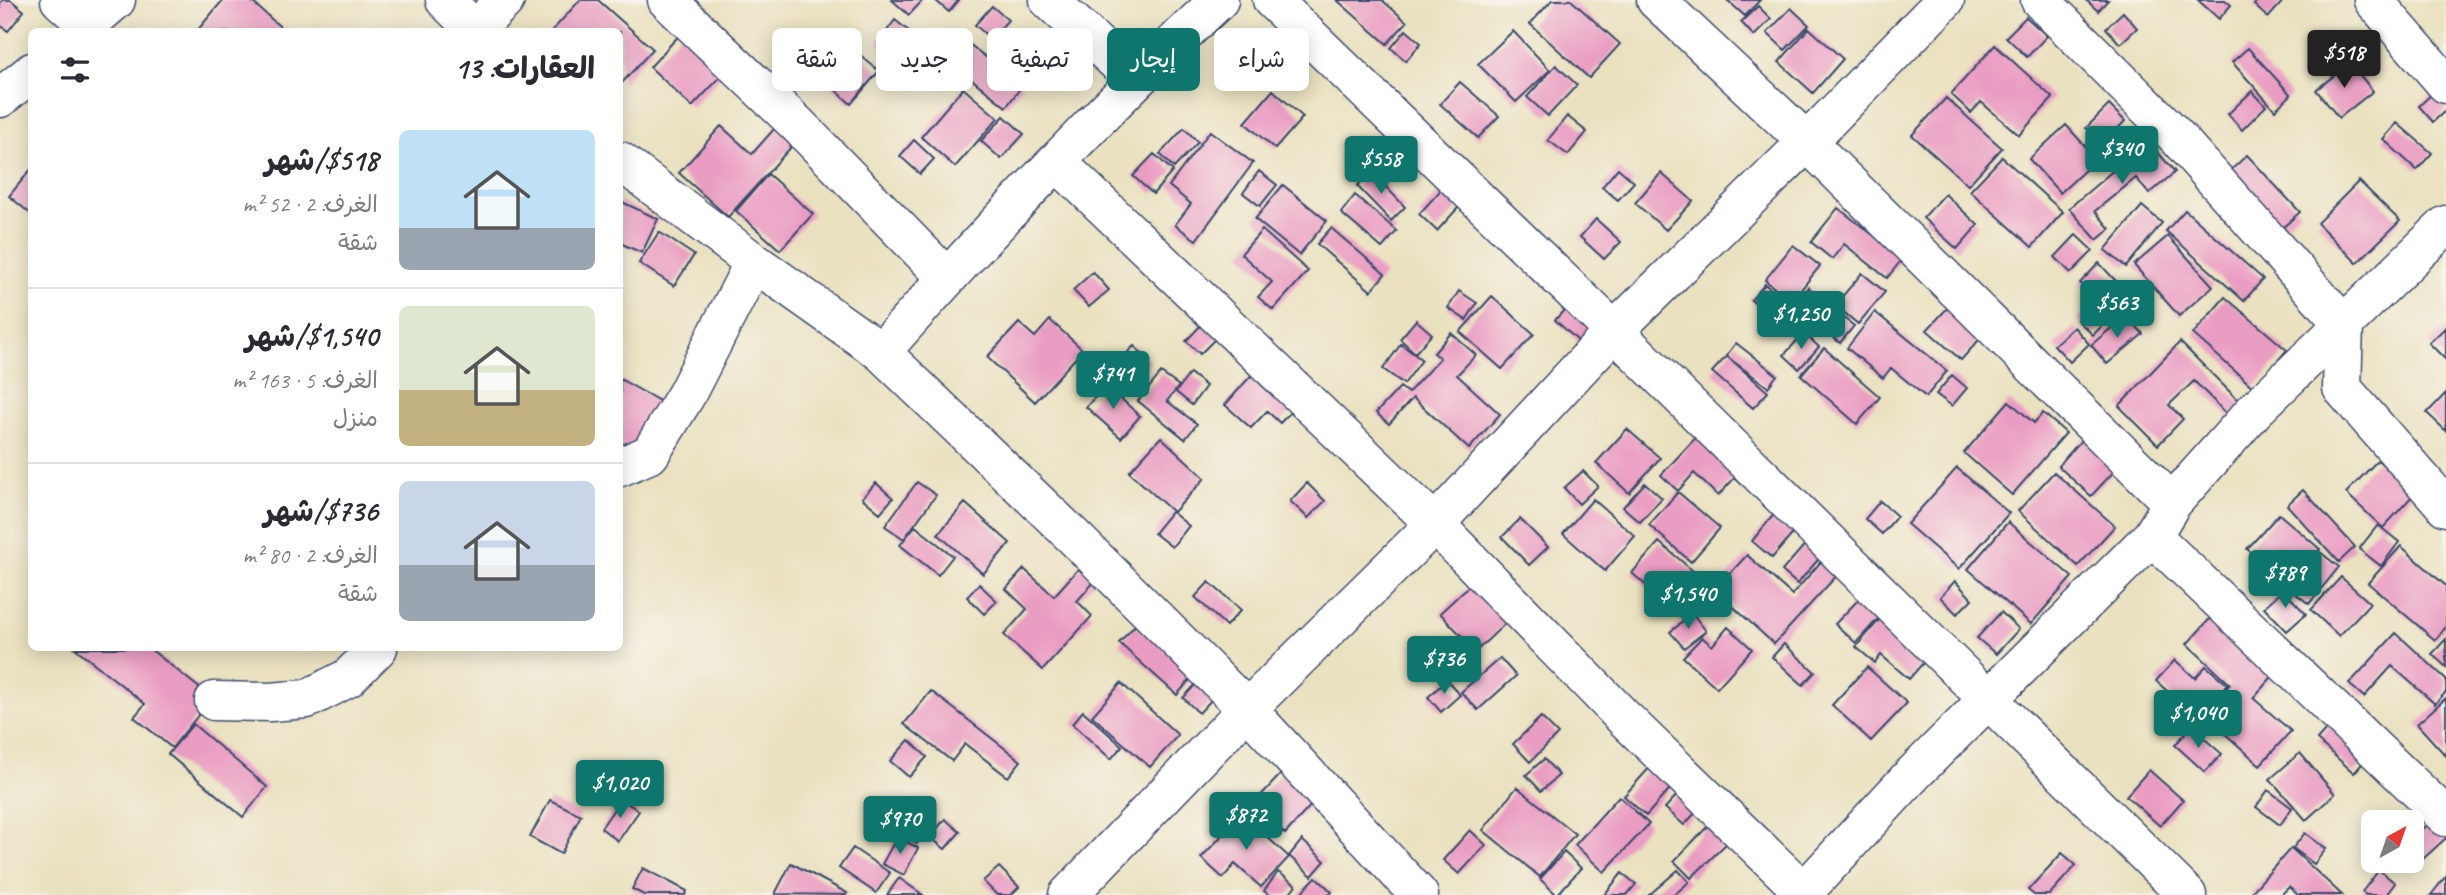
<!DOCTYPE html>
<html lang="ar">
<meta charset="utf-8">
<style>
:root{--surface:#fff;--page:#f2f2f3;--text:#2b2b33;--muted:#7c7c81;--line:#e1e1e2;--accent:#0f766e}
body{margin:0;font-family:Caveat,"Playpen Sans Arabic",sans-serif;background:var(--page);color:var(--text);direction:rtl;height:100vh;display:flex;flex-direction:column;font-size:26px;white-space:nowrap}
*{box-sizing:border-box;margin:0}
p{font-size:23px;color:var(--muted)}
.icon{flex:none;width:38px;height:38px;fill:none;stroke:currentColor;stroke-width:2;stroke-linecap:round;stroke-linejoin:round}
.map{position:relative;flex:1;overflow:hidden;direction:ltr}
.sheet{position:absolute;left:28px;top:28px;width:595px;height:623px;display:flex;flex-direction:column;background:var(--surface);border-radius:10px;box-shadow:0 4px 18px #0003;direction:rtl}
.sheet>*{flex:none}
.guide{position:absolute;left:644px;top:28px;width:665px;height:63px;direction:rtl;display:flex;gap:14px}
.needle{width:46px;rotate:40deg}
.fabs{position:absolute;left:2361px;top:810px;display:grid;gap:14px}
.fabs a{display:grid;place-items:center;width:63px;height:63px;border-radius:10px;background:var(--surface);box-shadow:0 4px 18px #0003;font-size:35px}
.price{position:absolute;translate:-50% -60px;padding:0 16px;border-radius:7px;background:var(--accent);color:#fff;font-size:23px;line-height:46px;filter:drop-shadow(0 2px 4px #0008)}
.price::after{content:'';position:absolute;left:50%;top:42px;width:21px;height:16px;margin-left:-10px;background:inherit;clip-path:polygon(0 0,100% 0,50% 100%)}
.price.active{background:#222;color:#fff}
ul{padding:0;list-style:none}
li{display:flex;align-items:center;gap:21px;height:175px;padding:0 28px}
li+li{border-top:2px solid var(--line)}
li span{display:grid;place-items:center;flex:none;width:196px;height:140px;border-radius:10px;color:#555}
li>.icon{margin-inline-start:auto}
span .icon{width:84px;height:84px;fill:#fffc;stroke-width:1}
li b{font-size:30px}
h2{display:flex;justify-content:space-between;align-items:center;height:84px;padding:0 28px;font-size:30px}
.pill{padding:0 24px;border-radius:10px;background:var(--surface);box-shadow:0 4px 18px #0003;font-size:24px;line-height:63px}
.pill.active{background:var(--accent);color:#fff}
.map>svg:first-child{display:block}
</style>
<div class="map">
<svg width="2446" height="895" viewBox="0 0 2446 895">
<rect width="100%" height="100%" fill="#f7f3e8"/>
<filter id="ink" filterUnits="userSpaceOnUse"><feTurbulence type="fractalNoise" baseFrequency=".0143" numOctaves="2"/><feDisplacementMap in="SourceGraphic" scale="14" xChannelSelector="R" yChannelSelector="G"/><feConvolveMatrix kernelMatrix="1 2 1 2 8 2 1 2 1" color-interpolation-filters="sRGB"/></filter>
<filter id="wash" filterUnits="userSpaceOnUse"><feTurbulence type="fractalNoise" baseFrequency=".00686" numOctaves="4" result="noise"/><feDisplacementMap in="SourceGraphic" scale="28" xChannelSelector="R" yChannelSelector="G"/><feGaussianBlur stdDeviation="1.57" result="paint"/><feColorMatrix in="noise" values="0 0 0 0 0 0 0 0 0 0 0 0 0 0 0 0 0 1.4 0 .05"/><feComposite in="paint" operator="in"/></filter>
<g filter="url(#wash)">
<rect width="100%" height="100%" fill="#eae1c0"/>
<g id="blocks">
<path fill="#ea9dc2" d="M3,0H11L24,11L8,31L0,25V3Z
M223,0H250L286,32H196Z
M580,0H598L653,49L621,84L620,32H551Z
M892,0H923L909,15Z
M935,0H959L949,12Z
M1337,0H1382L1407,22L1387,44Z
M1552,0H1571L1620,44L1589,78L1530,24Z
M1727,0H1760L1745,16Z
M2086,0H2108L2098,11Z
M2198,0H2225L2231,5L2219,19Z
M2258,0H2284L2268,18L2254,5Z
M992,6L1008,20L991,39L975,25Z
M1758,6L1771,19L1754,36L1741,22Z
M1791,8L1809,25L1785,50L1767,33Z
M2123,12L2137,28L2120,44L2106,28Z
M2026,17L2047,36L2027,57L2006,37Z
M1288,19L1318,47L1284,84L1253,56Z
M895,20L910,32L893,55L878,43Z
M1809,28L1843,59L1813,93L1779,62Z
M685,29L728,69L692,107L650,67Z
M1406,30L1421,43L1406,61L1391,48Z
M1513,31L1550,70L1516,102L1478,64Z
M1002,38L1022,56L1006,73L1022,86L1006,107L948,60L964,40L1002,70L987,56Z
M1995,45L2053,98L2019,135L1981,102L1971,113L1951,94Z
M2248,48L2291,95L2275,110L2232,62Z
M859,54L879,71L851,104L831,86Z
M2350,63L2373,91L2339,118L2316,90Z
M1556,65L1577,85L1548,116L1527,97Z
M1460,82L1499,116L1478,138L1440,104Z
M963,88L998,118L955,167L921,137Z
M1273,90L1303,117L1275,149L1245,123Z
M2252,91L2266,106L2242,130L2228,114Z
M2435,91L2446,103V110L2433,122L2419,106Z
M1946,98L2002,148L1968,185L1912,135Z
M2109,105L2125,121L2103,144L2086,128Z
M1004,116L1024,134L1001,159L981,141Z
M1567,116L1587,132L1568,155L1548,140Z
M782,120L801,136L728,217L679,173L721,126L752,154Z
M2397,123L2432,153L2417,170L2383,139Z
M2066,125L2097,159L2060,193L2029,159Z
M1184,128L1198,142L1174,168L1160,154Z
M1210,131L1253,163L1196,240L1175,225L1191,204L1169,186Z
M914,140L934,159L920,174L900,156Z
M2148,141L2175,172L2149,194L2136,178L2095,211L2110,229L2097,240L2069,208Z
M1154,154L1173,171L1153,194L1133,176Z
M2247,155L2300,212L2280,230L2228,173Z
M2002,157L2063,212L2032,247L1970,191Z
M32,168V215L9,196Z
M1618,168L1634,182L1618,200L1602,187Z
M1259,171L1277,185L1260,206L1243,193Z
M1372,172L1405,207L1391,221L1357,186Z
M1661,173L1693,201L1666,230L1635,203Z
M768,174L813,214L780,250L736,211Z
M1449,181L1467,198L1437,231L1419,214Z
M2359,181L2400,221L2357,263L2317,223Z
M1283,185L1327,221L1299,255L1255,219Z
M1945,194L1978,225L1957,249L1923,218Z
M1355,195L1397,231L1382,248L1341,213Z
M620,201L658,219L642,253L620,243Z
M2142,206L2162,223L2126,267L2105,250Z
M1838,208L1903,258L1887,278L1844,244L1832,259L1811,242Z
M2185,210L2263,279L2244,301L2166,231Z
M1596,219L1621,242L1604,259L1580,237Z
M1331,228L1385,274L1371,291L1317,244Z
M1262,230L1308,271L1273,310L1258,297L1272,282L1241,254Z
M659,232L694,255L674,286L639,263Z
M2076,235L2093,251L2071,273L2055,257Z
M2168,236L2213,286L2179,316L2134,265Z
M1793,245L1820,266L1791,302L1765,280Z
M2099,263L2115,280L2096,299L2080,283Z
M1093,272L1109,290L1089,307L1073,290Z
M1862,273L1885,292L1858,324L1835,305Z
M2116,281L2131,296L2093,335L2077,320Z
M1765,284L1783,300L1768,316L1751,300Z
M1808,287L1833,309L1819,327L1793,305Z
M1459,291L1477,303L1466,320L1448,308Z
M1492,296L1534,334L1502,369L1460,332Z
M2225,297L2287,350L2254,388L2193,334Z
M1574,299L1606,328L1587,349L1555,320Z
M1953,302L1986,332L1961,360L1927,330Z
M1875,312L1947,371L1926,397L1891,368L1883,378L1847,348Z
M1837,313L1854,326L1840,343L1824,330Z
M2127,315L2143,334L2107,364L2091,345Z
M1050,320L1083,350L1035,402L987,357L1019,323L1035,337Z
M1416,320L1432,334L1415,353L1400,339Z
M1203,323L1217,337L1200,354L1186,341Z
M2074,327L2089,344L2070,362L2054,345Z
M2446,327V360L2429,343Z
M1451,333L1476,355L1457,375L1500,414L1469,449L1413,398L1389,424L1376,413L1400,387L1408,393L1440,358L1434,353Z
M1804,333L1819,347L1799,369L1784,355Z
M2180,342L2243,405L2230,417L2194,381L2169,405L2183,419L2158,445L2119,406Z
M1736,343L1777,375L1768,387L1726,356Z
M1401,344L1422,360L1404,384L1383,369Z
M1134,346L1150,361L1131,381L1115,365Z
M1824,348L1880,397L1857,424L1801,375Z
M1727,356L1768,392L1753,408L1712,372Z
M1256,370L1297,405L1280,423L1267,411L1251,428L1225,405Z
M1161,373L1179,386L1167,401L1197,424L1185,439L1138,401Z
M1190,373L1206,386L1192,405L1176,392Z
M1952,375L1967,388L1952,406L1936,394Z
M620,379L661,402L629,461L620,456Z
M1106,385L1140,416L1121,438L1086,407Z
M2446,393V431L2427,413Z
M2009,401L2034,423L2043,413L2066,433L2012,495L1964,453Z
M1627,429L1660,458L1629,493L1596,463Z
M1699,434L1740,472L1718,496L1694,473L1678,491L1661,475Z
M2087,434L2120,465L2091,496L2058,466Z
M1161,437L1205,478L1173,513L1189,526L1172,547L1154,533L1172,511L1129,472Z
M2378,460L2414,494L2383,528L2346,493Z
M1957,468L2009,513L1959,569L1907,524Z
M1583,471L1598,486L1579,504L1564,488Z
M2054,472L2115,526L2078,566L2018,511Z
M917,482L936,495L904,539L885,526Z
M876,483L893,498L880,513L862,498Z
M1307,483L1325,501L1308,518L1290,501Z
M1645,483L1662,498L1640,522L1623,507Z
M2303,490L2355,547L2339,562L2287,505Z
M1678,492L1720,528L1691,562L1649,525Z
M1593,499L1635,536L1605,571L1563,534Z
M1880,501L1897,516L1882,534L1865,519Z
M965,503L1010,543L983,574L938,534Z
M1776,512L1796,530L1772,558L1752,541Z
M2279,514L2320,549L2288,585L2247,549Z
M1520,519L1548,547L1529,565L1502,537Z
M2008,522L2072,577L2031,624L1968,569Z
M2378,525L2399,542L2381,566L2359,549Z
M915,526L953,556L938,575L900,545Z
M1808,541L1823,554L1797,584L1782,571Z
M1659,542L1706,582L1678,614L1632,573Z
M2401,546L2446,586V627L2435,640L2368,583Z
M2320,552L2339,567L2309,604L2290,589Z
M1747,555L1792,595L1825,557L1840,572L1774,644L1715,590Z
M1080,567L1095,581L1077,601L1092,616L1043,670L1004,635L1027,609L1006,589L1024,569L1054,596Z
M2341,577L2370,603L2339,636L2311,610Z
M1955,581L1972,599L1957,614L1940,597Z
M1209,582L1241,610L1226,626L1195,597Z
M1472,583L1508,621L1476,651L1440,613Z
M979,584L997,601L984,614L967,597Z
M2283,590L2306,614L2287,631L2264,607Z
M1865,593L1885,611L1856,643L1835,624Z
M2001,612L2019,629L1996,654L1977,638Z
M2216,612L2279,669L2253,698L2291,731L2260,765L2203,714L2230,684L2187,644Z
M1693,614L1706,631L1684,648L1670,632Z
M1884,614L1930,655L1909,679L1881,655L1875,663L1856,647Z
M1136,624L1194,675L1177,695L1119,643Z
M1728,627L1752,649L1717,688L1683,657L1702,637L1712,646Z
M2396,633L2446,679V692L2435,704L2392,666L2364,697L2349,684Z
M2446,639V667L2432,654Z
M1784,644L1815,672L1803,685L1772,657Z
M75,648H149L212,698L172,748L134,717L145,704Z
M1500,658L1516,676L1478,710L1461,692Z
M2175,660L2195,678L2206,666L2227,684L2197,718L2156,681Z
M1867,667L1907,703L1871,741L1832,705Z
M1447,680L1460,695L1441,712L1428,697Z
M1199,681L1215,696L1199,713L1183,698Z
M1121,683L1178,735L1150,767L1092,716Z
M931,691L1021,761L1008,777L965,744L952,761L904,724Z
M2446,698V756L2417,724Z
M1083,711L1122,746L1111,759L1072,724Z
M1541,717L1558,734L1530,762L1513,744Z
M2334,721L2370,755L2354,773L2317,740Z
M193,724L267,787L243,817L168,754Z
M2191,727L2222,754L2205,772L2175,745Z
M909,740L927,757L909,777L890,761Z
M2300,753L2335,794L2306,820L2270,779Z
M1544,759L1559,775L1541,791L1526,775Z
M1652,765L1674,784L1646,816L1624,796Z
M2149,770L2183,800L2160,826L2126,796Z
M1281,774L1313,803L1285,834L1252,805Z
M1517,787L1575,834L1540,877L1483,830Z
M2268,790L2292,808L2280,825L2256,807Z
M1679,793L1698,810L1684,825L1665,808Z
M1619,796L1649,824L1604,872L1575,845Z
M621,799L639,811L618,841L601,828Z
M550,800L581,815L561,854L530,837Z
M887,801L928,825L917,844L876,820Z
M1242,814L1289,857L1261,887L1235,864L1223,878L1201,858Z
M945,819L960,832L945,849L930,837Z
M2433,819L2446,833V838L2412,869L2405,861H2412V838Z
M1711,823L1729,841L1691,878L1674,861Z
M1470,830L1486,845L1459,874L1443,860Z
M2305,833L2326,849L2314,864L2293,848Z
M897,837L918,848L904,875L882,864Z
M1302,840L1325,861L1312,876L1289,856Z
M853,848L890,873L876,893L839,868Z
M2291,848L2342,895H2298L2289,887L2281,895H2249Z
M1564,852L1581,868L1557,895L1540,879Z
M2062,853L2076,865L2049,895H2034L2028,890Z
M791,863L847,893L846,895L775,894Z
M999,867L1019,887L1011,895H997L983,881Z
M643,868L687,891L685,895H644L632,889Z
M1678,870L1689,882L1674,895H1649Z
M2379,870L2395,883L2386,895H2366L2362,892Z
M1278,872L1296,885L1288,895H1269L1264,891Z
M1622,873L1636,884L1627,895H1604Z
M2446,876V895H2431Z
M1316,877L1332,892L1329,895H1299Z
M899,878L923,895H887Z"/>
</g>
</g>
<g filter="url(#ink)">
<use href="#blocks" fill-opacity="0" stroke="#3a4a6d" stroke-width="2"/>
<g fill="none" stroke-linecap="round" stroke-linejoin="round">
<g stroke="#3a4a6d" stroke-width="41">
<path id="minor" d="M60,0L87,24
M445,0L477,32
M667,0L798,125L947,278
M1049,0L1135,79
M1272,0L1614,331L2187,895
M1656,0L1807,142L2172,503
M2040,0L2176,136L2344,325L2342,388L2446,507
M2373,0L2446,84
M475,30L505,0
M79,32L116,0
M0,98L32,72
M620,161L754,262L881,352L1073,536L1247,709L1419,895
M1057,162L1435,524L1623,717L1807,895
M881,352C989,230 1101,111 1219,0
M620,467L650,454L686,395L754,262
M2152,536L2446,817
M214,701L270,702L307,699L348,678L378,648
M1068,895L1247,709L1435,524L1614,331L1807,142L1945,0
M1801,895L1912,775L2152,536L2172,503L2254,411L2446,225"/>
</g>
<use href="#minor" stroke="#fff" stroke-width="38"/>
</g>
</g>
</svg>
<div class="fabs">
<a><svg class="needle" viewBox="-14 -14 28 28"><path d="M0-13l5 13h-10z" fill="#e53935"/><path d="M0 13l5-13h-10z" fill="#7c7c81"/></svg></a>
</div>
<b class="price active" style="left:2344px;top:90px">$518</b>
<b class="price" style="left:2122px;top:186px">$340</b>
<b class="price" style="left:1381px;top:196px">$558</b>
<b class="price" style="left:2117px;top:340px">$563</b>
<b class="price" style="left:1801px;top:351px">$1,250</b>
<b class="price" style="left:1113px;top:411px">$741</b>
<b class="price" style="left:2285px;top:610px">$789</b>
<b class="price" style="left:1688px;top:631px">$1,540</b>
<b class="price" style="left:1444px;top:696px">$736</b>
<b class="price" style="left:2198px;top:750px">$1,040</b>
<b class="price" style="left:620px;top:820px">$1,020</b>
<b class="price" style="left:1246px;top:852px">$872</b>
<b class="price" style="left:900px;top:856px">$970</b>
<div class="guide">
<a class="pill">شراء</a>
<a class="pill active">إيجار</a>
<a class="pill">تصفية</a>
<a class="pill">جديد</a>
<a class="pill">شقة</a>
</div>
<section class="sheet">
<h2>العقارات: 13<svg class="icon" aria-label="filters" viewBox="0 0 24 24"><path d="M4 7h16M4 17h16"/><circle cx="9" cy="7" r="2"/><circle cx="15" cy="17" r="2"/></svg></h2>
<ul>
<li><span style="background:linear-gradient(#bfe0f5 70%,#9aa5b1 0)"><svg class="icon" aria-label="home" viewBox="0 0 24 24"><path d="M3 11l9-7 9 7M6 9v11h12V9"/></svg></span><div><b>$518/شهر</b><p>الغرف: 2 · 52 m²</p><p>شقة</p></div></li>
<li><span style="background:linear-gradient(#dfe7d0 60%,#c2b280 0)"><svg class="icon" aria-label="home" viewBox="0 0 24 24"><path d="M3 11l9-7 9 7M6 9v11h12V9"/></svg></span><div><b>$1,540/شهر</b><p>الغرف: 5 · 163 m²</p><p>منزل</p></div></li>
<li><span style="background:linear-gradient(#c9d6e8 60%,#9aa5b1 0)"><svg class="icon" aria-label="home" viewBox="0 0 24 24"><path d="M3 11l9-7 9 7M6 9v11h12V9"/></svg></span><div><b>$736/شهر</b><p>الغرف: 2 · 80 m²</p><p>شقة</p></div></li>
</ul>
</section>
</div>
